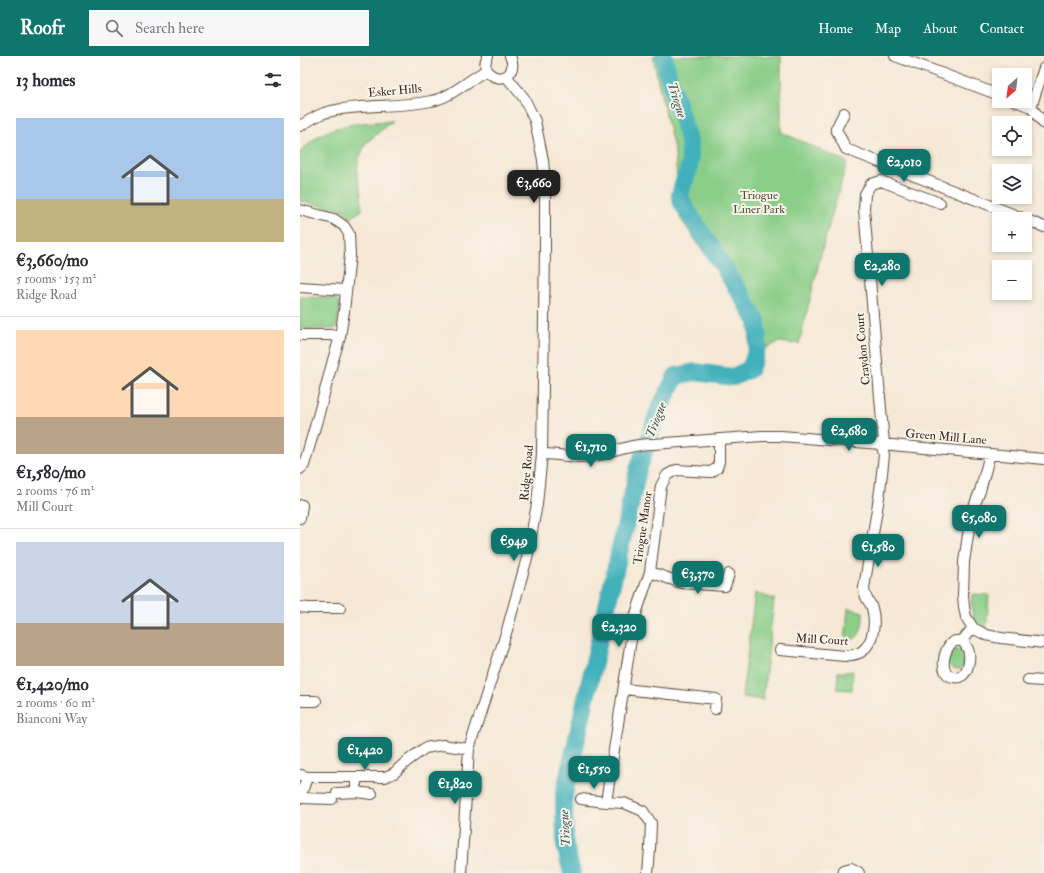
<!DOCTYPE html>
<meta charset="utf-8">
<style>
:root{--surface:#fff;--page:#f7f7f7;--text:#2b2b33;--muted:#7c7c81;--line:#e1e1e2;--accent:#0f766e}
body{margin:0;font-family:"IM FELL Double Pica",serif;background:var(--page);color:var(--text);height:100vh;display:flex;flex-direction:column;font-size:15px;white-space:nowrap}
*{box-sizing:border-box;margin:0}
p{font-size:13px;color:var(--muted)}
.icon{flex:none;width:22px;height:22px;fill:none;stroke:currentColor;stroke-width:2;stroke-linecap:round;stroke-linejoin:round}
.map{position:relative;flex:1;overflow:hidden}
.sheet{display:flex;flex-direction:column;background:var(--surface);width:300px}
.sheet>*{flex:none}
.needle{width:26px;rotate:208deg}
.buttons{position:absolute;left:692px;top:12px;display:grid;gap:8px}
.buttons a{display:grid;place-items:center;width:40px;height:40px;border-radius:0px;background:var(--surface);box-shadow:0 2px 6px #0003;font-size:20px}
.price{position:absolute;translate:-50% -34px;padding:0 9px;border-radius:8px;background:var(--accent);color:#fff;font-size:13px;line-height:26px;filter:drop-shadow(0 1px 2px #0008)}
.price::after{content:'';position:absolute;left:50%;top:24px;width:12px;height:9px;margin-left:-6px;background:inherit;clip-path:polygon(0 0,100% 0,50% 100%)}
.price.active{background:#222;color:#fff}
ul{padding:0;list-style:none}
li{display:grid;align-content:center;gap:8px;height:212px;padding:0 16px}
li+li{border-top:1px solid var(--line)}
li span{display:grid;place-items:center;height:124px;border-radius:0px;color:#555}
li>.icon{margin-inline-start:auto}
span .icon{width:72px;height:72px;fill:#fffc;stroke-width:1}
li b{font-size:17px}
h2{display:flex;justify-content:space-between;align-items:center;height:48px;padding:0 16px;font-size:17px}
header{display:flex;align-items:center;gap:24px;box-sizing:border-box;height:56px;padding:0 20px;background:var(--accent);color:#fff}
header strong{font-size:19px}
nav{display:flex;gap:22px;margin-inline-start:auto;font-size:14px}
.search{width:280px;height:36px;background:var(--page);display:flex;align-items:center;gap:10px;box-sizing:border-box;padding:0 14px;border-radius:0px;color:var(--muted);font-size:15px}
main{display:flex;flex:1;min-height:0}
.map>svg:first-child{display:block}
</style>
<header>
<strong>Roofr</strong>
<div class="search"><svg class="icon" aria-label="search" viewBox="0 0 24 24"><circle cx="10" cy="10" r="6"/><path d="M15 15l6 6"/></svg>Search here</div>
<nav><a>Home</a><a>Map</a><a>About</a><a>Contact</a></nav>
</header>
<main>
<section class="sheet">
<h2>13 homes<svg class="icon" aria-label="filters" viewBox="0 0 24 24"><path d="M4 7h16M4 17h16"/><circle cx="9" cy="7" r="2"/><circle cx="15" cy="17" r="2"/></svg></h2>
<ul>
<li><span style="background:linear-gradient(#a9c7e8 65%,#c2b280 0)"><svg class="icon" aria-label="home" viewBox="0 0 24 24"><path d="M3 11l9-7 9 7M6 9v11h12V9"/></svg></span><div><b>€3,660/mo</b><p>5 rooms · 153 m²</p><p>Ridge Road</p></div></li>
<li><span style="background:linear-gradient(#ffd9b3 70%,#b9a48a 0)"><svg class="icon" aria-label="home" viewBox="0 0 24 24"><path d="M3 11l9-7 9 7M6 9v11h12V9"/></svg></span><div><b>€1,580/mo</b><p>2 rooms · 76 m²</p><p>Mill Court</p></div></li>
<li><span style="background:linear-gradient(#c9d6e8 65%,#b9a48a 0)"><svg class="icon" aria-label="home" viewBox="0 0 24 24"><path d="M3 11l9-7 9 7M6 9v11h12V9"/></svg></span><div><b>€1,420/mo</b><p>2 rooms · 60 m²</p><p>Bianconi Way</p></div></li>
</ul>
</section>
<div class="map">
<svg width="744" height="817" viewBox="0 0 744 817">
<rect width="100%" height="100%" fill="#f7f3e8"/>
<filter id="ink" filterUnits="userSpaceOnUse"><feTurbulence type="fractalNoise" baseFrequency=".025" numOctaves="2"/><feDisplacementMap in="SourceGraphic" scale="8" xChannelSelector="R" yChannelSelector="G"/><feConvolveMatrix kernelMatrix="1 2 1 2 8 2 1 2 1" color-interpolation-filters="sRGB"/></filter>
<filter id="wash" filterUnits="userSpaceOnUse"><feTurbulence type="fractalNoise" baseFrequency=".012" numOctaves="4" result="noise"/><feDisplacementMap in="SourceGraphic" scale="16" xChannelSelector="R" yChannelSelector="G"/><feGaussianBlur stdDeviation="0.9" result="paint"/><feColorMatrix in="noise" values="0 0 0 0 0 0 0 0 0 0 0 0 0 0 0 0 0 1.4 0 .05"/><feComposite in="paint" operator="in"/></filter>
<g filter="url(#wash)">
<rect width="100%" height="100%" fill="#f6e8d5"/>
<path fill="#8ace88" stroke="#627c53" d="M353,0H481V76L547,106L523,190L499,288L479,286L467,292L464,278L453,267L380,162L375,97L358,26Z
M92,65L66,87L58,105L57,119L61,136L62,154L50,162L48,158L43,154L0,145V96C6,91 12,84 19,80C41,66 67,67 92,65Z
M0,241L35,242L40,248L37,270L35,273H0Z
M455,537L474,543L463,644L442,641Z
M672,538L689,539L686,575C672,565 670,554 672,538Z
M548,552L563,556C563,571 562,583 545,586Z
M657,593L663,595L665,601L663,611L659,614L653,613L648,608L651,596Z
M553,615L552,634L537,633L538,616H547Z"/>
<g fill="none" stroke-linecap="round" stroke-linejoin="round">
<path stroke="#40b0bb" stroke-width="18" d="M272,817L265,789L264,739L338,414L358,356L376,320L395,316L433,321L450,313L454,302L457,292L458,279L457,266L452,257L420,205L382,147L380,139L383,128L388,116L390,104L389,85L368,19L364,0"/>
</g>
</g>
<g filter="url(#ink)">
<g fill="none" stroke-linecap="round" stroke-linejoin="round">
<g stroke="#574639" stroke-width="12">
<path id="minor" d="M188,0C176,19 207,31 212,12C213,7 212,4 210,0
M595,0L699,39
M715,45L731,51L744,68
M731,51L744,12
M544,57L536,73L546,93L725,163
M0,70C8,65 16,60 24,57C36,53 48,52 61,51C84,49 108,50 131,45C152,41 168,24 187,14
M0,154L34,163L44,170L49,178L50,199L44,255L40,281L33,304L19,357L4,409L0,413
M725,163L744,171
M0,231L46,234
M0,279H30L40,281
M584,388L564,153L565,138L571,128L581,125L640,147
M242,398C259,398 278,403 295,400C315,396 334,387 353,388L462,380H481L581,388L744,403
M690,398L680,435L673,453L668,479L664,506L663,539L664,551L666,561L673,572L686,579L701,582L744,587
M0,462L2,449
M350,516L382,527L425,530L429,518
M0,551L8,552H40
M662,585C659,585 656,584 653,586C643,592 638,620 654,621C657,622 660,621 663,619C669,613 672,597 666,590C665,588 664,587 662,585L673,572
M480,594L545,600C550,599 556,599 561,596C574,587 576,566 572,552C569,543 564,543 564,532L580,435L584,399L583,394L581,388
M728,624L744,625
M324,633L416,643L415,653
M0,645H16
M7,721H56V736L37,737
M56,721H85L94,717L106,706L125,692L143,689L169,693
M56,736L72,738
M0,742L32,743
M0,742L7,721L1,719
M281,743L306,746
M161,817L169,693L207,574L227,502L237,448L242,398L245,193V126L243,104L235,65L224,42L206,20
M348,817L350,793L351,767L343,755L324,747L306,746L334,564L350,516L361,430L367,419L376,414L411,416L417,412L419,406V383
M542,817L544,814L551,812L557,815L559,817"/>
</g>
<use href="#minor" stroke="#fff" stroke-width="10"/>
</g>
</g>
<g text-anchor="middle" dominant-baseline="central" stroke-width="4" stroke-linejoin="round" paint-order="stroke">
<g font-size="12" fill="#3b2a1e" stroke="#f7f3e8">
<text transform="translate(95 35) rotate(-5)">Esker Hills</text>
<text transform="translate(563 293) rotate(-95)">Craydon Court</text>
<text transform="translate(646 381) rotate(5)">Green Mill Lane</text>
<text transform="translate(227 417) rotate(-85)">Ridge Road</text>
<text transform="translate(343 472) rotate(-82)">Triogue Manor</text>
<text transform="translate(522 584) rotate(3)">Mill Court</text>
</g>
<g font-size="12" fill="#4f5338" stroke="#f7f3e8">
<text x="459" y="139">Triogue<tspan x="459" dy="14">Liner Park</tspan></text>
</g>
<g font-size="13" font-style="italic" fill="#3d5955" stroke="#f7f3e8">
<text transform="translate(377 44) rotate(73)">Triogue</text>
<text transform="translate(356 364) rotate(-68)">Triogue</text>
<text transform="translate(265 772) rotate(-93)">Triogue</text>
</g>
</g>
</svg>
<div class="buttons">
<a><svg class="needle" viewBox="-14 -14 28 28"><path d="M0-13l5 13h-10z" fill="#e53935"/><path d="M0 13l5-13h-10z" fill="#7c7c81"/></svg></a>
<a><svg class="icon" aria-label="locate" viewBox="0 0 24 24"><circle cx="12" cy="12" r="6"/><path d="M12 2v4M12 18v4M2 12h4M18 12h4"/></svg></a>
<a><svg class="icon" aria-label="layers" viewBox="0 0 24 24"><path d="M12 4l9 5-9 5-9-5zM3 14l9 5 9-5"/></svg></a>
<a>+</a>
<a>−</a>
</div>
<b class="price" style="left:604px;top:127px">€2,010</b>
<b class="price active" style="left:234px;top:148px">€3,660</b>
<b class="price" style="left:582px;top:231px">€2,280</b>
<b class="price" style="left:549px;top:396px">€2,680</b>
<b class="price" style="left:291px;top:412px">€1,710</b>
<b class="price" style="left:679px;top:483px">€5,080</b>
<b class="price" style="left:214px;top:506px">€949</b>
<b class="price" style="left:578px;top:512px">€1,580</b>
<b class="price" style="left:398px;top:539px">€3,370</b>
<b class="price" style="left:319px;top:592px">€2,320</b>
<b class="price" style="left:65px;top:715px">€1,420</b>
<b class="price" style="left:294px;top:734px">€1,550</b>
<b class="price" style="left:155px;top:749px">€1,820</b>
</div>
</main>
